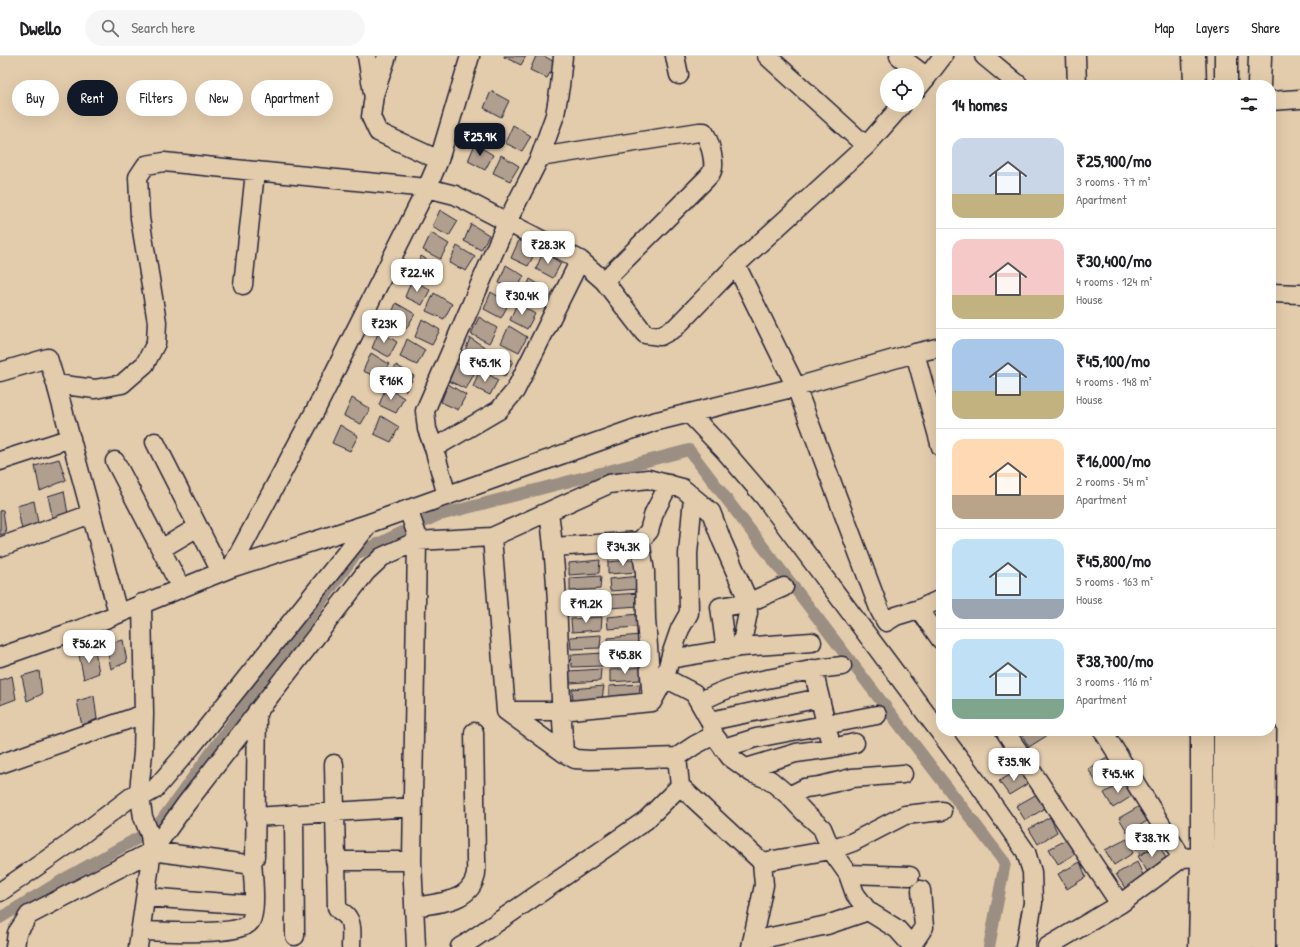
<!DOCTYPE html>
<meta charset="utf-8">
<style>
:root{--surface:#fff;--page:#f6f6f6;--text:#202124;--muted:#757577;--line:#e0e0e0;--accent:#111827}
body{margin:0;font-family:"Patrick Hand",sans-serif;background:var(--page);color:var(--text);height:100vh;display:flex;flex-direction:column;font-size:15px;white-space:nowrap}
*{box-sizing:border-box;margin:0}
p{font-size:13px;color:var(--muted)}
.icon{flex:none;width:22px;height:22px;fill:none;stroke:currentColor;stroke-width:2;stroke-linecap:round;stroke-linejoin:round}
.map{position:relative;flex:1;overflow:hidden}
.drawer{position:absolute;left:936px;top:24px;width:340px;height:656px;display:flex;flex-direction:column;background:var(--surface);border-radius:16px;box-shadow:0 4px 16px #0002}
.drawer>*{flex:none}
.hud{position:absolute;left:12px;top:24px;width:380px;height:36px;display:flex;gap:8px}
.buttons{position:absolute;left:880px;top:12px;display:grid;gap:8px}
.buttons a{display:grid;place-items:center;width:44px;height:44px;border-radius:50%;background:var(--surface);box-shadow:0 4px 16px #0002;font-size:20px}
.price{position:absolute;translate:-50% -34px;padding:0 9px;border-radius:8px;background:#fff;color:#222;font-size:13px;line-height:26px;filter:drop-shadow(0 1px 2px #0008)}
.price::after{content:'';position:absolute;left:50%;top:24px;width:12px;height:9px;margin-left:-6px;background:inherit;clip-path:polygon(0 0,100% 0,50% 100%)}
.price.current{background:var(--accent);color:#fff}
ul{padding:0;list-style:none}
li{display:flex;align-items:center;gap:12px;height:100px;padding:0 16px}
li+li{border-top:1px solid var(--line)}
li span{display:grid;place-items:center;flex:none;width:112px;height:80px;border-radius:12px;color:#555}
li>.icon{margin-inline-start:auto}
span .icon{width:48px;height:48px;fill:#fffc;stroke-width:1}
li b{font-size:17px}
h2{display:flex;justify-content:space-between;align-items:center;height:48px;padding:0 16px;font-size:17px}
.chip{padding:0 14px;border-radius:18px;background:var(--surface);box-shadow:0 4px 16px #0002;font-size:14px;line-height:36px}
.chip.current{background:var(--accent);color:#fff}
header{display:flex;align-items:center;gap:24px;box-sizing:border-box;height:56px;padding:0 20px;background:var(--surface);border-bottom:1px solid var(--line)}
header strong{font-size:19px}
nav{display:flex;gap:22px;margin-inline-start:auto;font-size:14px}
.search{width:280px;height:36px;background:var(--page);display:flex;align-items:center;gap:10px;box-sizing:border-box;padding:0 14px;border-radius:22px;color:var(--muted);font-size:15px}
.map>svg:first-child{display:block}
</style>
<header>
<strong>Dwello</strong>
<div class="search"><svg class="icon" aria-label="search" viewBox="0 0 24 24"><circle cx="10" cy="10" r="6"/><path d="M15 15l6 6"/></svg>Search here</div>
<nav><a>Map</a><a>Layers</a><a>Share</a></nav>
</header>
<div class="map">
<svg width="1300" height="891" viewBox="0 0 1300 891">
<rect width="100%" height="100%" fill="#e3ccac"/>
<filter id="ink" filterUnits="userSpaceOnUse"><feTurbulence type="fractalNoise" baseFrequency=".025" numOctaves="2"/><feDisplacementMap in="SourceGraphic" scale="8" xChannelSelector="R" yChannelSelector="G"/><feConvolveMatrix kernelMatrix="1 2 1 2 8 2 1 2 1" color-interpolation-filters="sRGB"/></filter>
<g filter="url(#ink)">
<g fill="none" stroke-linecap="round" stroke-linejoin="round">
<path stroke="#9b8e82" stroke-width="12" d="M0,862L64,823L156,772L355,499L436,460L689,394L1005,807L989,891"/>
</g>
<path fill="#b09f8e" stroke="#22223b" d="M504,0H526L521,9L504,1Z
M536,0H544L556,7L547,22L530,14Z
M491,35L509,45L501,61L484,52Z
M513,69L531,80L522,95L505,87Z
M475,88L493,99L485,114L468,105Z
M501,99L519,110L510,125L493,117Z
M440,154L458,165L449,180L432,171Z
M471,168L489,179L481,194L464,185Z
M431,177L449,188L440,203L423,194Z
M519,184L536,195L528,210L511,202Z
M457,190L475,201L466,215L449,207Z
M543,196L561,207L553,222L536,213Z
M421,200L439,211L431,226L414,218Z
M506,209L524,220L516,235L499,227Z
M412,223L430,234L422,249L405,241Z
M530,223L548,234L540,249L523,240Z
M491,236L509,247L501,262L484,253Z
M434,237L452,248L444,263L426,255Z
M396,247L415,258L406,273L389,264Z
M517,247L535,258L527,273L510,264Z
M479,261L497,272L489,287L471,278Z
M422,263L440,274L432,289L415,281Z
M509,270L527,281L519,296L501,287Z
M379,275L397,286L389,301L372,292Z
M470,282L488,293L480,308L463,300Z
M407,283L425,294L417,309L400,301Z
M495,294L513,305L505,320L487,312Z
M371,297L389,308L381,323L363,315Z
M456,307L474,318L466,333L449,325Z
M396,309L414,320L406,335L389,327Z
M480,313L498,324L490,339L473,331Z
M448,328L466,339L458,354L441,346Z
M386,331L404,342L396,357L379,349Z
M352,342L370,353L361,368L344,360Z
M381,360L399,371L391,386L374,378Z
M340,369L358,380L350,395L332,387Z
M59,403L66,424L40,435L35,410Z
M64,435L68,458L53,464L48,440Z
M34,445L38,467L22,474L17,450Z
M3,454L6,477L0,479V455Z
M639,503L638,516L608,518V506Z
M600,504L599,517L569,519V507Z
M601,520L600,533L570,535V522Z
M641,520L640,533L610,535L609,523Z
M640,537L639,550L609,552L608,539Z
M601,540L600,553L570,555L569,542Z
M639,558L637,571L608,573L607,561Z
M602,561L601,574L572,576L571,563Z
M601,579L600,592L571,593L570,581Z
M640,579L639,592L609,594L608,582Z
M123,584L127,606L111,613L106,588Z
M95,594L99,617L84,623L79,599Z
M641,596L640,609L610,611L609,598Z
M603,597L602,610L572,611L571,599Z
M641,611L640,624L610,626V614Z
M601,613L600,625L570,627L569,615Z
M39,615L42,638L27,645L22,620Z
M12,620L16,643L0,649V624Z
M640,628L639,641L609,643V630Z
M604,630L602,643L573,645L572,633Z
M94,640L97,663L82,670L77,645Z
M1022,675H1046L1048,679L1029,691L1020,676Z
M1109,701L1115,716L1097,727L1088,713Z
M1021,713L1027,728L1009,739L999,725Z
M1125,725L1132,740L1113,752L1104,737Z
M1037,738L1044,753L1025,764L1016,750Z
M1140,750L1147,765L1128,777L1119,762Z
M1050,761L1057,776L1038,788L1029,773Z
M1152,773L1159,787L1140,799L1131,784Z
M1070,782L1077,797L1058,808L1049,793Z
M1127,783L1133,797L1114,809L1105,794Z
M1160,789L1166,803L1147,815L1138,800Z
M1080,806L1086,821L1067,833L1058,818Z
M1137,806L1144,821L1125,832L1116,818Z"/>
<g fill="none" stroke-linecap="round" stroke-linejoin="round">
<g stroke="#22223b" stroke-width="21">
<path id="minor" d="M367,0L373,37
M387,0L374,39L371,61L378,76L439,104
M470,0L439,104L427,132L455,139L580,204L604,225L645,278L660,280L675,272L736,209L866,90L902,49
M675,0L679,19
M767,0L866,90
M899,0L927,21
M984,0L1019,29
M1076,0L1077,29
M917,33L927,21L943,0
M1271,45L1300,43
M540,101L699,76H704C709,83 716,107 712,115C711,118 708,121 706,123L604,225
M736,209L796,331L880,555L886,566L896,560L919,553L941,543
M243,229L255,116
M1271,237L1300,238
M915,297L941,391
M0,316L48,302L56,328L118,557
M56,328L95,333L122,328L145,308L156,287L157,266L140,162L138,121L146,109L164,106L427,132L315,355L231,512
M689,357L724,394L765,442L977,726L1026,796L1032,816L1033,847L1025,891
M155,386L221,516
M434,392L427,373L425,355L507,166L540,101L555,59L560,30L563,0
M0,405L71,382
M115,405L181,532
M447,440L434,392L499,354L515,335L580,204
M408,453L417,479V485L412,805L416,891
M549,456C560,536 558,617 564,697L575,703L590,704L677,701
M492,481L506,655L564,697
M0,491L91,458
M554,491L640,485
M161,493L198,471
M142,547L144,658L143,697L139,735L143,761L150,779L152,795
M919,553L941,584
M726,594L720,551L747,547L784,531
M0,601L86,571L231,512L370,467L653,366L796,331L915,297L941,291
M670,603L741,591L812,586
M813,613L829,681
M665,622L671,599L680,573L689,557L688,498L693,441
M652,646L646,563L645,516L640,485L649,475L654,457L669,428
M700,646C726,631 749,626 778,621C799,616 820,612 842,610
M506,655H561L652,646L665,622L694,637L710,665L714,679L730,701L752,717L770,724L789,740L805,757L822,772L831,794L848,818L855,838L868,855
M710,665L820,642
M1005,675L1120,848
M1103,675L1182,802
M723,692L756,682L877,659
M0,708L144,658
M334,708L337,851C341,858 345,856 348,862C353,869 351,883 351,891
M746,712L796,697L832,692L855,687
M680,730L762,806L831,794L853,786L905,759L942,755
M789,740L805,732L820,730L852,722L903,718
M294,758L295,880
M255,761L413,751
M335,805H412
M848,818L910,820
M0,836L72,786L139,735L147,738L154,734L192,690L370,467
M146,841L253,849
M415,851C435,847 468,847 475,822C477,817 476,809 476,803L474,676
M141,875C161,875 239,881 250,866C257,857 253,818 252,806
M752,885L827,869L868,855L897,873L913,891
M912,889L924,871L921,834
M15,891L17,877L29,859L152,795L246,808L252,806L255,801L257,655
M138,891L152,795L186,748L366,516L382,501L417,485L492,481L609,428L648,423L682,432L711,456L722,485L747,542L748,557L741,591
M460,891L467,887L646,764L680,730L677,701L695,689L714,679
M751,891L764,829L762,806
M1047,891L1120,848L1182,802L1202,801"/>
</g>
<g stroke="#22223b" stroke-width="25">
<path id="highway" d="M1194,0L1195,29
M1226,29V0
M1259,29L1260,0
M1200,891L1202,801V675
M1222,891L1224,798L1225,675
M1242,891L1243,675
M1264,891L1265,675"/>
</g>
<use href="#minor" stroke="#e3ccac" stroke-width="18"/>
<use href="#highway" stroke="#e3ccac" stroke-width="22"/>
</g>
</g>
</svg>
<div class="buttons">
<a><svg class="icon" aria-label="locate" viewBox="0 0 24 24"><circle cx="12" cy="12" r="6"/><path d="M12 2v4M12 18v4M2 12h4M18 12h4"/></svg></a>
</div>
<b class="price current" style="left:480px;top:101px">₹25.9K</b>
<b class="price" style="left:548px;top:209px">₹28.3K</b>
<b class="price" style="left:417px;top:237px">₹22.4K</b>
<b class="price" style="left:522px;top:260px">₹30.4K</b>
<b class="price" style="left:384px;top:288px">₹23K</b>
<b class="price" style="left:485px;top:327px">₹45.1K</b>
<b class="price" style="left:391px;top:345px">₹16K</b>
<b class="price" style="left:623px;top:511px">₹34.3K</b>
<b class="price" style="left:586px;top:568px">₹19.2K</b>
<b class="price" style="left:89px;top:608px">₹56.2K</b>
<b class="price" style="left:625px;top:619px">₹45.8K</b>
<b class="price" style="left:1014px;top:726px">₹35.9K</b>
<b class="price" style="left:1118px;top:738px">₹45.4K</b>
<b class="price" style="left:1152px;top:802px">₹38.7K</b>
<div class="hud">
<a class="chip">Buy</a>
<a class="chip current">Rent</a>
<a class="chip">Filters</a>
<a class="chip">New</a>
<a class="chip">Apartment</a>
</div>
<section class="drawer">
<h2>14 homes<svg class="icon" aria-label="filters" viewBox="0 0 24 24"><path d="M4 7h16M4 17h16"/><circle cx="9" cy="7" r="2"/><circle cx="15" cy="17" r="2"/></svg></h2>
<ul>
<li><span style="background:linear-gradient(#c9d6e8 70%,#c2b280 0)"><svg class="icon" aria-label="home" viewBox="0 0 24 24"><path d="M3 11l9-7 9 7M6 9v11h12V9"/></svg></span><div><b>₹25,900/mo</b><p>3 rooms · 77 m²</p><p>Apartment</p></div></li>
<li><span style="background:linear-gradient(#f6c9c9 70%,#c2b280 0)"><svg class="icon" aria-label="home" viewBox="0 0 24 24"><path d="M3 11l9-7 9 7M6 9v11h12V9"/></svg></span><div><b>₹30,400/mo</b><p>4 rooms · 124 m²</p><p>House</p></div></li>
<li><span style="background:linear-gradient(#a9c7e8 65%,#c2b280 0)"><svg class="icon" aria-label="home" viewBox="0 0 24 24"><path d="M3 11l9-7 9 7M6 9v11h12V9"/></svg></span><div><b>₹45,100/mo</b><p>4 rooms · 148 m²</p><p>House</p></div></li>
<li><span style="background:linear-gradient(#ffd9b3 70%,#b9a48a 0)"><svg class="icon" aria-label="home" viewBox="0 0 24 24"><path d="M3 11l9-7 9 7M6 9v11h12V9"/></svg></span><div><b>₹16,000/mo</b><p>2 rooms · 54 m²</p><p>Apartment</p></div></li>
<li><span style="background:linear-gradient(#bfe0f5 75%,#9aa5b1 0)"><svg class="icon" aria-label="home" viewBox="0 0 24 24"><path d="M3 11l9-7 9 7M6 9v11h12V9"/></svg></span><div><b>₹45,800/mo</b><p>5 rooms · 163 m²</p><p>House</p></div></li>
<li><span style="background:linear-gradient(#bfe0f5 75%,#7fa58c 0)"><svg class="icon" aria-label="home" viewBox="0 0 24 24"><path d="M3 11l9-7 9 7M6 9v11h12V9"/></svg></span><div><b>₹38,700/mo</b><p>3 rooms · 116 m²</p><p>Apartment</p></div></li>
</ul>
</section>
</div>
